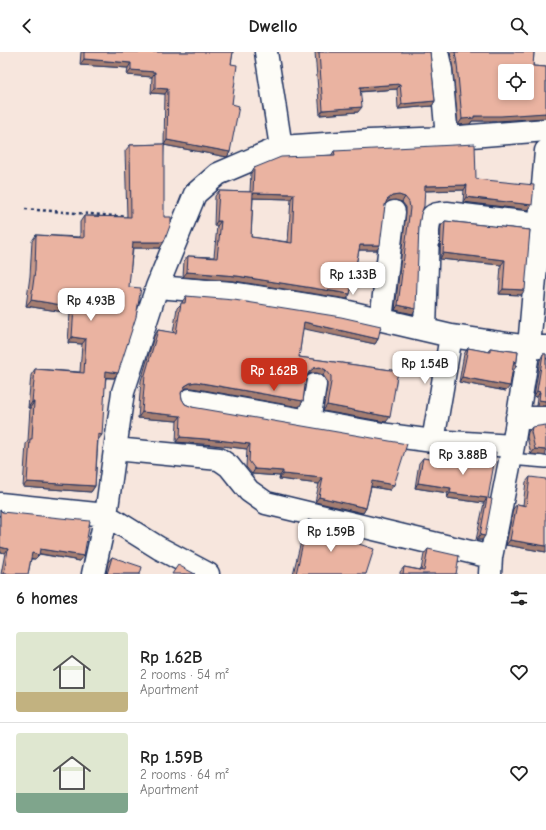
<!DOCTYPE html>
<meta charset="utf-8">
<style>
:root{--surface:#fff;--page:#f2f2f2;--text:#222;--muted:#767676;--line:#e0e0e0;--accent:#c8321e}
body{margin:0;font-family:"Comic Neue",sans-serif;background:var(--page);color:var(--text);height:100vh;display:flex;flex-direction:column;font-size:15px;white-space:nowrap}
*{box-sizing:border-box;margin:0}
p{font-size:13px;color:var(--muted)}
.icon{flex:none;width:22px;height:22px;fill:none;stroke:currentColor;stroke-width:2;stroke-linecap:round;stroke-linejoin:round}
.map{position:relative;height:522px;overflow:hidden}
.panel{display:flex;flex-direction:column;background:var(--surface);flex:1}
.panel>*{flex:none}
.controls{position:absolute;left:498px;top:12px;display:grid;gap:8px}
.controls a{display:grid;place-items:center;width:36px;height:36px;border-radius:4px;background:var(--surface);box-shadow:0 2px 6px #0003;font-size:20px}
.price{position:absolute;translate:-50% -34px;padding:0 9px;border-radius:8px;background:#fff;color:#222;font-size:13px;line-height:26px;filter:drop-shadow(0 1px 2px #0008)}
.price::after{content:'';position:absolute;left:50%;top:24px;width:12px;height:9px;margin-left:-6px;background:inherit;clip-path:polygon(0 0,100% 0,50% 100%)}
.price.current{background:var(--accent);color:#fff}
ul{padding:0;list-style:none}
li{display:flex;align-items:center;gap:12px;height:100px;padding:0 16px}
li+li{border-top:1px solid var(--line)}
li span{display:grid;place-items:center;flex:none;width:112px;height:80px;border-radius:4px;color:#555}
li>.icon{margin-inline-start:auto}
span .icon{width:48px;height:48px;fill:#fffc;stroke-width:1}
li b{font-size:17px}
h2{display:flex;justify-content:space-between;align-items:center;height:48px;padding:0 16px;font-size:17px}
header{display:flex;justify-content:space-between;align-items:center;height:52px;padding:0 16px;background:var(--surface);font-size:18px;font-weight:600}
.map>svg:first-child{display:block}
</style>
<header><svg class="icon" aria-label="back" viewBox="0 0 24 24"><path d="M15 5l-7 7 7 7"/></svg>Dwello<svg class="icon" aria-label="search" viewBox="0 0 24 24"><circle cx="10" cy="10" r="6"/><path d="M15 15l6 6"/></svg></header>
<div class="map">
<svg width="546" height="522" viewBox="0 0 546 522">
<rect width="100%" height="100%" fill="#f7e6dd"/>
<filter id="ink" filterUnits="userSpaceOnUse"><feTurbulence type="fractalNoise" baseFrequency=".025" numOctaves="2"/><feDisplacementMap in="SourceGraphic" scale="8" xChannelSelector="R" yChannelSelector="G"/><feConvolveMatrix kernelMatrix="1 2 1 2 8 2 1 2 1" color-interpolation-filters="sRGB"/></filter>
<g filter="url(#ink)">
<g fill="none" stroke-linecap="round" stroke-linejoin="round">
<g stroke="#1b2f5e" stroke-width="14">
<path id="service" d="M510,407L546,410"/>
</g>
<g stroke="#1b2f5e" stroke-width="25">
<path id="minor" d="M266,0L281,95
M437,0L441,18L447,86
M157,235L232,241L340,258L451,284L529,295H546
M381,268L394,160
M425,278L428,179C429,164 432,161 447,161L540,172
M190,348L388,383L433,389L513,394
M517,366H546
M309,369L315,333
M433,389L451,284
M115,397L219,407L229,414L249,439L266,451L491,505
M0,452L106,463L159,496L208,522
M93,522L106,463L123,340L157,235L195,142L218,122L281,95L369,89L447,86L546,78
M490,522L491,505L513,394L529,295L546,99"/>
</g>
<path stroke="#1b2f5e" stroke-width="2.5" stroke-dasharray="3 3" stroke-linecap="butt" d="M25,157L129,165"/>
<use href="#service" stroke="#fdfcf7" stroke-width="11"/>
<use href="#minor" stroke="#fdfcf7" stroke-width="22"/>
</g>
<path fill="#c99a8a" stroke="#1b2f5e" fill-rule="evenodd" d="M81,0H233L231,12L232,52L230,100L227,105L164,93L160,196H133L118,321L114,326H106L98,388L95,434L91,440L23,435L26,392L28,389L30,356H28L31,323L35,317L80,320L82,292L68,291L70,261L26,254L30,224L32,189L36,183L80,185V170L84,164L127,165L125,99L130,93L164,92L165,42L151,41L152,25L127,23L128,16L80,13Z
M315,0H430L435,49L432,54L398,57L397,37L360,40L358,60L320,63Z
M450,0H534L533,14L546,15V66L497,69H472L470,72L458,73L453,17Z
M334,99L476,127L532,153L528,158L463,150L464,138L424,139L419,173L413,262L395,258L406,161V155L402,150L395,148L389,149L386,151L385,153L377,198H359L350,242L347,247L234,229L183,225L184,209L188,204L214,205L217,174H214L215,144L219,139L250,140L251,121L254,116L331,104ZM253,146L291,147L288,190L251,185Z
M445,169L530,178L521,243L499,242L501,213L440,207L441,174Z
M186,244L378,287L375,292L303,276L299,305L398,319L386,370L323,359L327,335V329L323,323L317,321H310L307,324L303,349L299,355L192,336H186L181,341L182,347L185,352L192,355L390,438L371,435L366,456L363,461L315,450L319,432L279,427L280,424L252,422L246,415L247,397L214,393L176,390L177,369L138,366L141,329L154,284L158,278L173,281L177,256L182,251V250Z
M468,296L488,300L490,296L518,300L516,315L512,320L506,339L459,330L464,302Z
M543,302H546V354H536L537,345L534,344L540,308Z
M532,375L546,404L531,402L527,385L528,380Z
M457,398L488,446L482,488H476L484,451L447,446L448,441L415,436L419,411L423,406L452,411L453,403Z
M530,425L546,500L506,493L513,457L517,452L523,453L526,430Z
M0,458L80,509L39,502L35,507H31L28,522H1L5,501L0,500Z
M308,468L329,482L366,522H293L305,473Z
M428,497L456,522H400V520L404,515L421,518L424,502Z
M112,505L140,522H106L108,510Z"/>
<path fill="#a47d71" stroke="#1b2f5e" d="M84,7L131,11L128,16L80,13Z
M131,18L155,20L152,25L127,23Z
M400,32L397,37L356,40L360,35Z
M155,36L168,37L165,42L151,41Z
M435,49L432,54L398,57L402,52Z
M362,55L358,60L320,63L323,58Z
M546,61V66L497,69H472L470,72L458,73L462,67L474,64Z
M167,88L230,100L227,105L164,93Z
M467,133L464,138L421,139L425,134Z
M253,141L294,142L291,147L250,146Z
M399,143L405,145L402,150L395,148L389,149L384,153L387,148L392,144Z
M466,145L532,153L528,158L463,150Z
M217,169H221L217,174H214Z
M133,190H164L160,196H129Z
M360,193H380L377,198H357Z
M443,201L505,208L501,213L440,207Z
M187,220L237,224L350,242L347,247L234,229L183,225Z
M503,237L525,238L521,243L499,242Z
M31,248L74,255L70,261L26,254Z
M398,253L416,257L413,262L395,258Z
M304,270L378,287L375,292L300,276Z
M72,285L86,287L82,292L68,291Z
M320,315L326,318L323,323L317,321H310L305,325L309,320L314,316Z
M106,319L118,321L114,326L102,325Z
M462,325L510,334L506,339L459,330Z
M196,330L303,349L299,355L192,336H186L181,340L185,334L190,331Z
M537,339L540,340L537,345L534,344Z
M539,348L546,349V354H536Z
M32,350H34L30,356H28Z
M327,353L390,365L386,370L323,359Z
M142,360L181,364L177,369L138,366Z
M98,382L102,383L98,388Z
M180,385L218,388L250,392L247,397L214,393L176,390Z
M535,397L546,398V404L531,402Z
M255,417L283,419L280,424L252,422Z
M283,422L323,426L319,432L279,427Z
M372,429L394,433L390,438L368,434Z
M27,430L95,434L91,440L23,435Z
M418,431L451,436L448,441L415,436Z
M450,441L487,446L484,451L447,446Z
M319,445L366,456L363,461L315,450Z
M480,483L485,484L482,488H476Z
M510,488L546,494V500L506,493Z
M0,495L8,497L5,501L0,500Z
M40,497L84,504L80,509L36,501Z
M32,501L39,503L35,507L28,506Z"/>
<path fill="#eab3a1" stroke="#1b2f5e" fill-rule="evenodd" d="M84,0H233L231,12L237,13L232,52L239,54L230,100L167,88L168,37L155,36V20L131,18V11L84,7Z
M319,0H430L435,49L402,52L400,32L360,35L362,55L323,58Z
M455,0H534L533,14L546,15V61L501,64H474V66L462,67L457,12ZM505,19H527V41H505Z
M164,92V165H171V171L164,190H133L129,235L141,236L136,265L118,321L106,319L102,383L98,382L95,434L27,430L30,387H32L34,350H32L35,317L84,321L86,287L72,285L74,255L31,248L35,218L36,183L84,186V164L131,165L130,93Z
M475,92L476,127L534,133L532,153L466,145L467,133L425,134L424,154L421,162L419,173L416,257L398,253L410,156L409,150L405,145L399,143L392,144L387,148L385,153L380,193H360L350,242L237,224L187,220L188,204L217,206L221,169H217L219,139L253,140L254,116L281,105L335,103L334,99ZM253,141L294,142L292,191L251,185Z
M445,169L530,178L525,238L503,237L505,208L443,201Z
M186,244L234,248L341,265L381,274L378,287L304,270L299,305L398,319L390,365L327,353L331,330V324L326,318L320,315L314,316L309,320L306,326L303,349L196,330L190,331L185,334L181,341L182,347L185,352L192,355L407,392L394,433L372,429L366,456L319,445L323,426L283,422V419L255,417L249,409L250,392L218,388L180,385L181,364L142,360L145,323L158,278L176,281L181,251H185Z
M468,296L490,300V296L518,300L516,315L514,308L510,334L462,325Z
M543,302H546V349L539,348L540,340L537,339Z
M546,373V398L535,397L531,380L532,375Z
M457,398L496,400L488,446L492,447L485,484L480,483L487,446L450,441L451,436L418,431L423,406L454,411Z
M530,425L546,427V494L510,488L517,452L526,454Z
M0,458L2,460L90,469L84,504L40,497L39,503L32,501L28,522H4L8,497L0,495Z
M308,468L331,473L329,482L374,497L366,522H296Z
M428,497L459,504L456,522H403L404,515L424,519Z
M112,505L142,515L140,522H107Z
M178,513L195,522H172Z"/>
</g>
</svg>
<div class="controls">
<a><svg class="icon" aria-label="locate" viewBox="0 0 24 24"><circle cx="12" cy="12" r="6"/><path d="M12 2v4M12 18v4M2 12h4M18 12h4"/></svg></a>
</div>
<b class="price" style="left:353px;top:244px">Rp 1.33B</b>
<b class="price" style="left:91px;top:270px">Rp 4.93B</b>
<b class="price" style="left:425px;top:333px">Rp 1.54B</b>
<b class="price current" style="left:274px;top:340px">Rp 1.62B</b>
<b class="price" style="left:463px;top:424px">Rp 3.88B</b>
<b class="price" style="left:331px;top:501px">Rp 1.59B</b>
</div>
<section class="panel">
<h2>6 homes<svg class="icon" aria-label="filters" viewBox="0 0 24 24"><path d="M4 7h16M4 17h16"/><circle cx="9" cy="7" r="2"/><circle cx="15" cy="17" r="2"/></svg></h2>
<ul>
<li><span style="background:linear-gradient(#dfe7d0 75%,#c2b280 0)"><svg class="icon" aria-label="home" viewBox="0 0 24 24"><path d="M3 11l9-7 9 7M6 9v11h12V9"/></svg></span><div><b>Rp 1.62B</b><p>2 rooms · 54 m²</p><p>Apartment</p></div><svg class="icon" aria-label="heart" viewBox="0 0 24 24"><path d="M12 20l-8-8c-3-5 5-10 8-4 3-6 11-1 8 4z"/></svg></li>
<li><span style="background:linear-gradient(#dfe7d0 75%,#7fa58c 0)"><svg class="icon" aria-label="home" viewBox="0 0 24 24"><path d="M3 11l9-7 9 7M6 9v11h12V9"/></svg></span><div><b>Rp 1.59B</b><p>2 rooms · 64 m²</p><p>Apartment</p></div><svg class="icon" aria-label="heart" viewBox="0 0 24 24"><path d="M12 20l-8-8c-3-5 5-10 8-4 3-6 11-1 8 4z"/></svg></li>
</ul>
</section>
